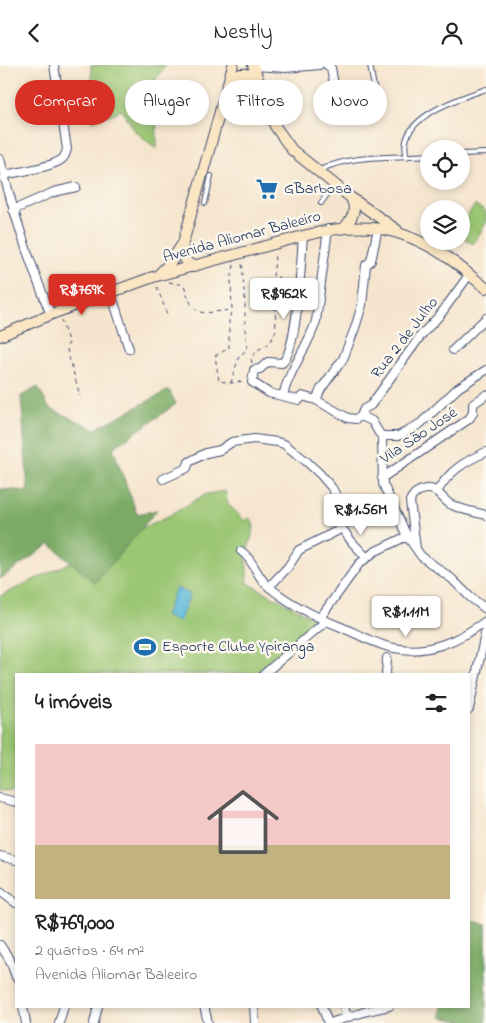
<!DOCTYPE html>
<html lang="pt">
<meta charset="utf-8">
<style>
:root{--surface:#fff;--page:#f2f2f2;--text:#202124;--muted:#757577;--accent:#d93025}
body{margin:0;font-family:"Indie Flower",sans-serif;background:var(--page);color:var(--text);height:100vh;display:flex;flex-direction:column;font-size:19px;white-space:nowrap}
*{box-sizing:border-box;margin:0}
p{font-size:16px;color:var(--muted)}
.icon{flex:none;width:28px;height:28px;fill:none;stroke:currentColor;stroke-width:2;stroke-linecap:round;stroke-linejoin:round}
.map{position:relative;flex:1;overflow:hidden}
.drawer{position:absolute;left:15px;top:608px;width:455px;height:335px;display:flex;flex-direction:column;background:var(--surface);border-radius:0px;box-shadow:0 2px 8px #0003}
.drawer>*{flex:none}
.banner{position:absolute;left:15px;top:15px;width:456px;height:45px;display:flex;gap:10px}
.controls{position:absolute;left:420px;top:75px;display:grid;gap:10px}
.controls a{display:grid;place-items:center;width:50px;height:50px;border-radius:50%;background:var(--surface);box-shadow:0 2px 8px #0003;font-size:25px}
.price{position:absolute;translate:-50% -42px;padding:0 11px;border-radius:5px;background:#fff;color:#222;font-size:16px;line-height:32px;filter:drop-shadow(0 1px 2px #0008)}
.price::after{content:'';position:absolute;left:50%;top:30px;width:15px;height:11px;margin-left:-8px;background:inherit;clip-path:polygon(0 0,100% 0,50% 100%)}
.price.selected{background:var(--accent);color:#fff}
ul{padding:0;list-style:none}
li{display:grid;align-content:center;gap:10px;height:265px;padding:0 20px}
li span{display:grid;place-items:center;height:155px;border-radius:0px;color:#555}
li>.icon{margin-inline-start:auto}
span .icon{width:90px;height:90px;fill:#fffc;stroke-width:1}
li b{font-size:21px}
h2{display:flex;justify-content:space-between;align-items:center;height:60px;padding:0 20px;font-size:21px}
.tag{padding:0 18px;border-radius:22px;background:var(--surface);box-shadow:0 2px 8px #0003;font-size:18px;line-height:45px}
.tag.selected{background:var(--accent);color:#fff}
header{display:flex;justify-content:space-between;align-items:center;height:65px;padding:0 20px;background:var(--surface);font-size:22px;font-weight:600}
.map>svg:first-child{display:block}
</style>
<header><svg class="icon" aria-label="back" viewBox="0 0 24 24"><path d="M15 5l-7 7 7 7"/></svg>Nestly<svg class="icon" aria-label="person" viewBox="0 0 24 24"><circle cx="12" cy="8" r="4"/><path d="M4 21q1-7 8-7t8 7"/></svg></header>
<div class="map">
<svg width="486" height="958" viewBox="0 0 486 958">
<rect width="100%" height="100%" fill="#fbf7ec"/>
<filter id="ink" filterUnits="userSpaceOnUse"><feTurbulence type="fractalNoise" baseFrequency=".02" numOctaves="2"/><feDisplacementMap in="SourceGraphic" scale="10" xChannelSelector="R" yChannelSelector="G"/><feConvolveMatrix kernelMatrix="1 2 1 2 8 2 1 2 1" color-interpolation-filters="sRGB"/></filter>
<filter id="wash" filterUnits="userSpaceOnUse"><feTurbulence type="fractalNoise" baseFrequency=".0096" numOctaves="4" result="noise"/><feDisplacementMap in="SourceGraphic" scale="20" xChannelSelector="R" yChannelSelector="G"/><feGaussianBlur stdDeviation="1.12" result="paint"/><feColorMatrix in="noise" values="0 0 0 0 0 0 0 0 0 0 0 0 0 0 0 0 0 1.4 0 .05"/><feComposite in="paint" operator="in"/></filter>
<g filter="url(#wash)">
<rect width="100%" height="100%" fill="#f6e5ce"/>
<path fill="#9bc673" stroke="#5b7a68" d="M91,0H166L156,13L157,84L135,66L122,45L93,56Z
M475,140L486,147V158L473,179L461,171V160Z
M225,426L228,439L245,456L249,453L252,455L254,463L246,491L248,518L319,556L260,609H16V728L0,725V531L170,450L206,429Z"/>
<path fill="#7cab65" stroke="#4c6d62" d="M38,322L49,343L95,364L169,325L176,339L113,383L137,449L157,445L95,518L50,479L0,514V424L28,426L21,331Z
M469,855L486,859V958H468L441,952L442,941H469Z"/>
<path fill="#5cb8da" stroke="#3c749c" d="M176,523L190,529L179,557L165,551Z"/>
</g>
<g filter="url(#ink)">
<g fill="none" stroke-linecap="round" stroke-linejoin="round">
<g stroke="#3c4a6f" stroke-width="6">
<path id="lane" d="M370,0L375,28
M461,89L486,88
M407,92C394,53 460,33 486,24
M320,105C353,89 393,93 429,90
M205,138L211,111
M321,138L333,121"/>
</g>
<g stroke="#3c4a6f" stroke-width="10">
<path id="street" d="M327,0L331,3L336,31
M254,1L286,3L319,0
M0,94C13,147 30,199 51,250
M4,110C17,107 54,102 62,94C65,92 66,88 67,84L54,0
M13,145L54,127L76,122
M303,171C301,194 298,285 282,298L268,297L260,304L254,305L252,317L269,328L299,335L302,331L316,335L348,353L356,354L361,351L372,356L379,368L382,371
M111,228L129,284
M453,285L486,253
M283,331C289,304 308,283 316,256L328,164
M316,335L321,324L343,294L355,263L362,240L366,200L371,196L378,163
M361,351L364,344L371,340L422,269L440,250L469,210
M382,371L383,419L407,471L421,491L452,514L470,532L486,544
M382,371H398L408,366L421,358L458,323L486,305
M382,413L469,354L473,348V339L486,330
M163,414L187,403L189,397L206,388L220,385L232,377L254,374L277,377L284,379L306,396L320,409L332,423L340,438L343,448V457L341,462L337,466L299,485L288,502L269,522
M437,427C448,407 465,396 486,387
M341,462L352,477L366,492
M416,483L410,436C414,426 427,420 437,427C442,431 445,437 452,440C462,445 474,447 486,450
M241,486C254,495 256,511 268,521C289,539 316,552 341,562C358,569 376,580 394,583C429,590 459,575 486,556
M320,553L359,499L374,487L407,471
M264,609L326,556
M386,609L387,593
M469,644L486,564
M0,733L16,737
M0,791L16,795
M0,826L16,838
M0,880L10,895L16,912
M23,941L26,958
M204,941L208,958
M254,941L255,958
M322,941L328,958
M344,941L347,952
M59,958L64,941
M94,958L98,941
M330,958L367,946L389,941"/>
</g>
<g stroke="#3c4a6f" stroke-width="12">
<path id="secondary" d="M253,0L275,61L292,85L350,132L397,165
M229,17C238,7 249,5 258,17
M345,162C353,152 357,145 351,133
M193,202C183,195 182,189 183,178L233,0
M160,208L171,197L181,181
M0,271L57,247L153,212L303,171C359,156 397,159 447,192C460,201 473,213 486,223"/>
</g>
<path stroke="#3c4a6f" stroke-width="1" stroke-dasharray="4 4" stroke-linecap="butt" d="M234,200L231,216L232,245L229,254V283L215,291L219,316L231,318L243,316
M169,217L184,220C195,255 198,248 231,245
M157,222L167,249
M61,255L69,279L66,281L80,331
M252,298L251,293L258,285L270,278L276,265L275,242L281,231V219L278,212L273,211L275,195L274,190
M231,318L239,291L247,285L245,265V237L242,198"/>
<use href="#lane" stroke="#fff" stroke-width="4"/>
<use href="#street" stroke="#fff" stroke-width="8"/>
<use href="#secondary" stroke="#fbe6c4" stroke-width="10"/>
</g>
</g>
<defs>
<g id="supermarket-bare" transform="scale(1.725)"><path d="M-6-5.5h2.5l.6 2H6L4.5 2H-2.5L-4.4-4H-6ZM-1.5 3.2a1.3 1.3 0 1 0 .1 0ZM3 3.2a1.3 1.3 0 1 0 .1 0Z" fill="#1f6fb2" stroke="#fbf7ec" stroke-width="2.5" paint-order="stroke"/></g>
<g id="stadium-bare" transform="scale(1.725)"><path d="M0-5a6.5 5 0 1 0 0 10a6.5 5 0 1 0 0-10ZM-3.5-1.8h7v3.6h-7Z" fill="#1f6fb2" stroke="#fbf7ec" stroke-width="2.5" paint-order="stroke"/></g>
</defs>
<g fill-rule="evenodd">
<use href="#supermarket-bare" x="267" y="124"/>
<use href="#stadium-bare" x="145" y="582"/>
</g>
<g text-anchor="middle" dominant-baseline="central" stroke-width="5" stroke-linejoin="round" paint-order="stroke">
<g font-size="16" fill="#1b2f5e" stroke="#fbf7ec" text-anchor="start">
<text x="284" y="124">GBarbosa</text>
<text x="162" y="582">Esporte Clube Ypiranga</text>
</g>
<g font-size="16" fill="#1b2f5e" stroke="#fbf7ec">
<text transform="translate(242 172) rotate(-15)">Avenida Aliomar Baleeiro</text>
<text transform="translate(405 273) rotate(-52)">Rua 2 de Julho</text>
<text transform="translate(419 371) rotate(-34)">Vila São José</text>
</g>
</g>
</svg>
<div class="controls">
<a><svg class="icon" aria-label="locate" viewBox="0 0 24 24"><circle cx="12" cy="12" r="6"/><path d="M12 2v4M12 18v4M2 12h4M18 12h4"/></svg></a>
<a><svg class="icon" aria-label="layers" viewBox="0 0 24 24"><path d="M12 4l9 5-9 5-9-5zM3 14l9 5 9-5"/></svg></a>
</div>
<b class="price selected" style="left:82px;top:251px">R$769K</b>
<b class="price" style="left:284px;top:255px">R$962K</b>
<b class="price" style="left:361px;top:471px">R$1.56M</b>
<b class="price" style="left:406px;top:573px">R$1.11M</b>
<div class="banner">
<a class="tag selected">Comprar</a>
<a class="tag">Alugar</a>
<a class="tag">Filtros</a>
<a class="tag">Novo</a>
</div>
<section class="drawer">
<h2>4 imóveis<svg class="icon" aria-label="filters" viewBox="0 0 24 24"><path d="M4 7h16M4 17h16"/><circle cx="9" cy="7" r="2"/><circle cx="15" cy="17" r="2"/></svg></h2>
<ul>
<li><span style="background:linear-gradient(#f6c9c9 65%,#c2b280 0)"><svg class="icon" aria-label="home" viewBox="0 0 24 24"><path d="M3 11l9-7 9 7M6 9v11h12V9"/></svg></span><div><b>R$769,000</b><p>2 quartos · 64 m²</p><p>Avenida Aliomar Baleeiro</p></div></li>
</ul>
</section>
</div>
